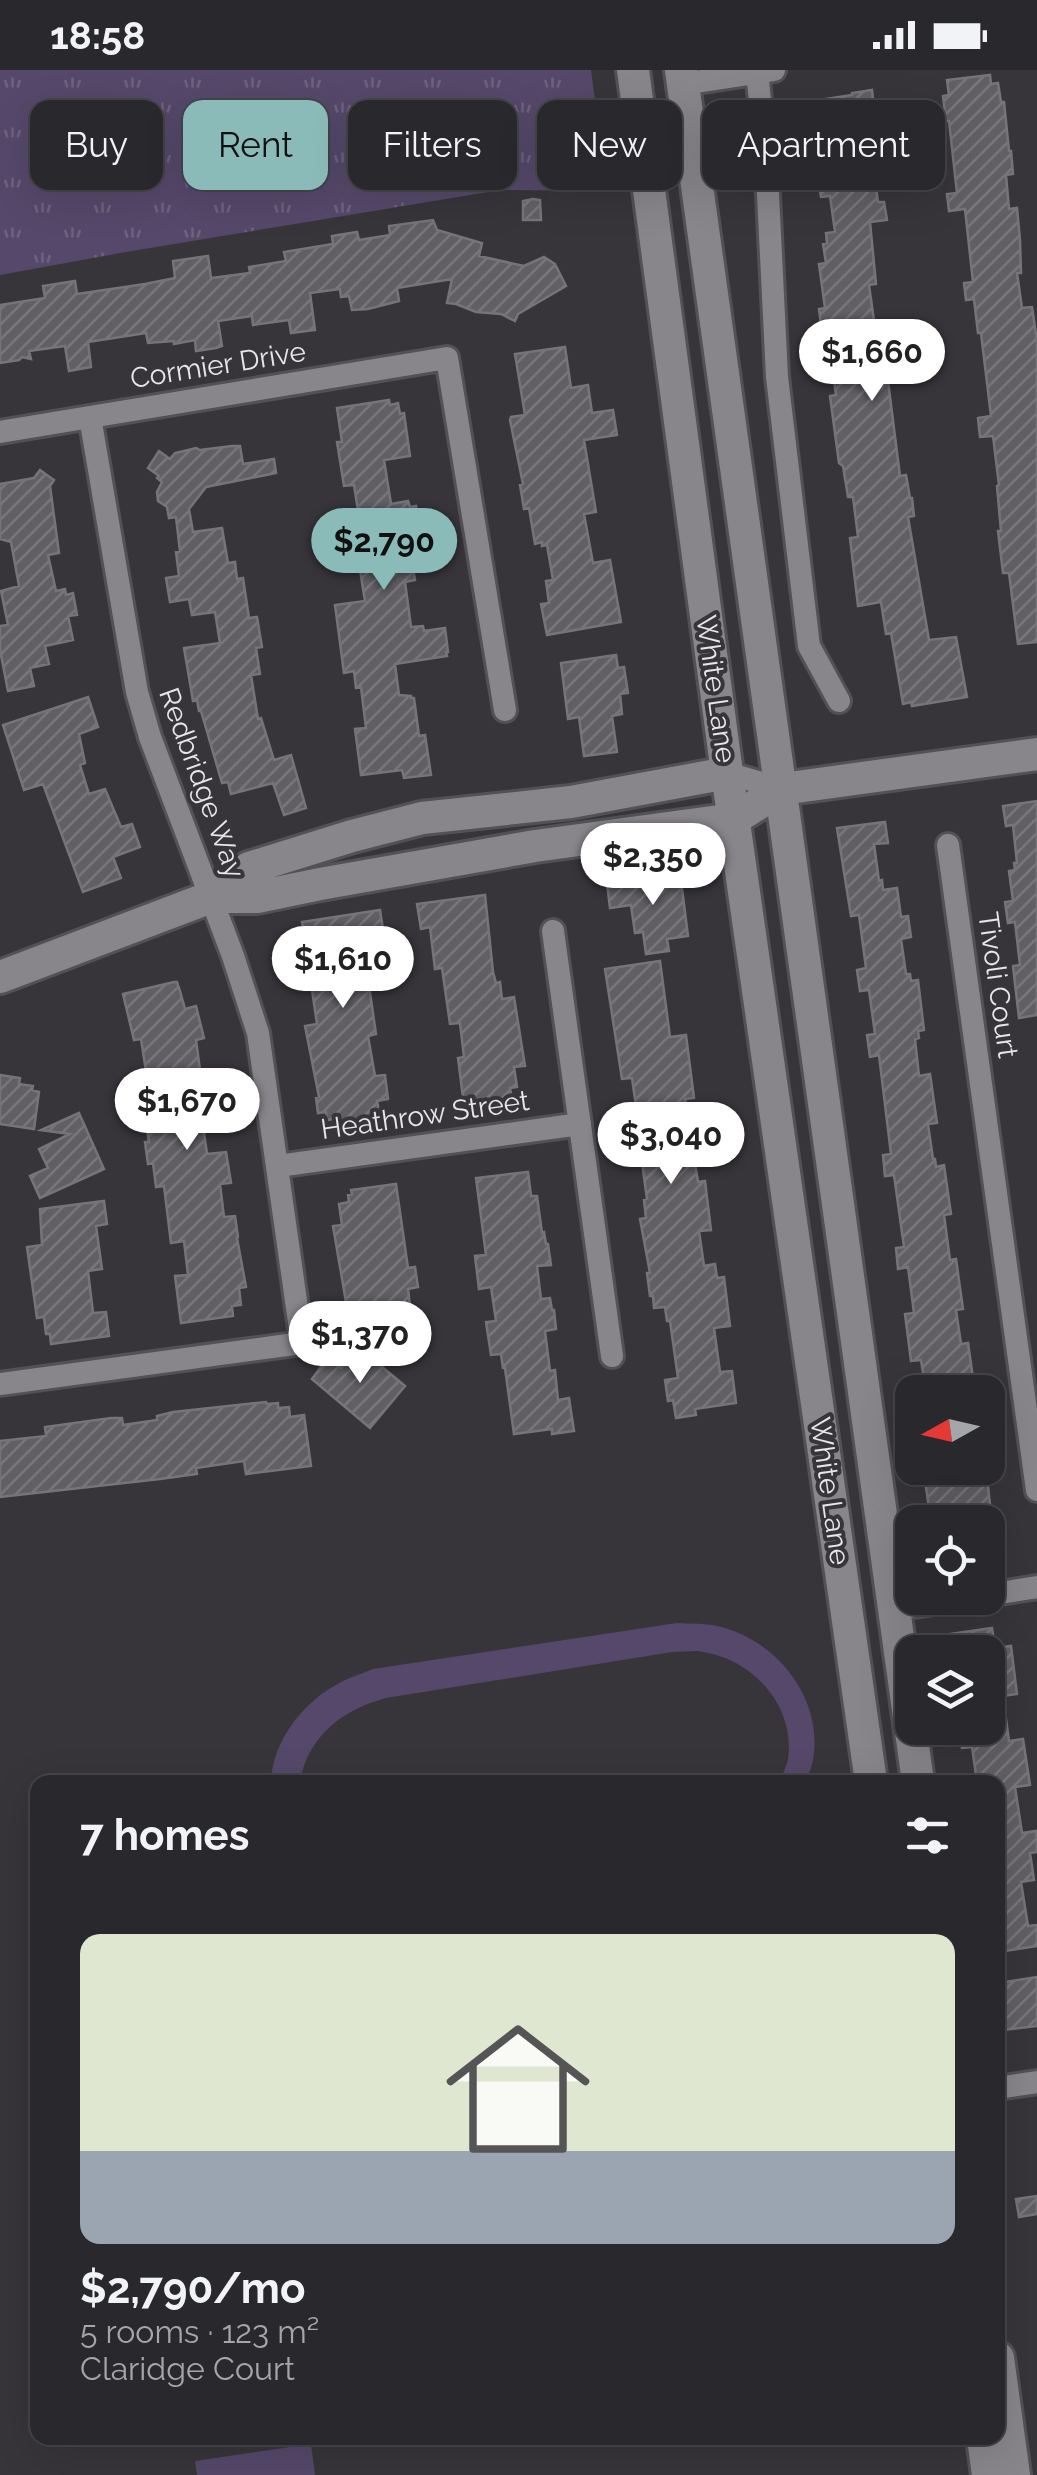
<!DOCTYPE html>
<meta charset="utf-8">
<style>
:root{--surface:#29282c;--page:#353438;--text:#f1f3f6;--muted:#a5a6a9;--line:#454448;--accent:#8bbbb9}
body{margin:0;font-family:Raleway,sans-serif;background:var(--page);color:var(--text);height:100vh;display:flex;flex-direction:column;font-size:38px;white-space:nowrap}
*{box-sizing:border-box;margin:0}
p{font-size:32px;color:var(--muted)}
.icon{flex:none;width:55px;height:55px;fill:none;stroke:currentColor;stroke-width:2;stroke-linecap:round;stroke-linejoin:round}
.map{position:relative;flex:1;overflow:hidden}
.details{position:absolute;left:30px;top:1705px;width:975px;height:670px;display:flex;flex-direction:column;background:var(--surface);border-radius:20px;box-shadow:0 10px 40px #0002,0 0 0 2px var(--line)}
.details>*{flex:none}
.banner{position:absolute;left:30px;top:30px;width:978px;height:90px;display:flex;gap:20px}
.needle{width:65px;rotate:262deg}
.buttons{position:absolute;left:895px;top:1305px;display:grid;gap:20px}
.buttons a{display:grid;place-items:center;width:110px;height:110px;border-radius:20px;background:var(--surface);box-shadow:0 10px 40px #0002,0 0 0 2px var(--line);font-size:50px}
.price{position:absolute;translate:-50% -85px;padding:0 22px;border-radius:35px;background:#fff;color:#222;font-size:32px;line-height:65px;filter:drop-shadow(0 2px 5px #0008)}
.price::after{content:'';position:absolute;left:50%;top:60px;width:30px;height:22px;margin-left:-15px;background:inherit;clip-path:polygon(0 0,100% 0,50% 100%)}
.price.on{background:var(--accent);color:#111}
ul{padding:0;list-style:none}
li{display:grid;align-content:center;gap:20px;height:530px;padding:0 50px}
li+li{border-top:2px solid var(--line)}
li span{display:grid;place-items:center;height:310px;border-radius:20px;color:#555}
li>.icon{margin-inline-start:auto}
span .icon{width:180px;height:180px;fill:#fffc;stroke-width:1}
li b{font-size:42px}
h2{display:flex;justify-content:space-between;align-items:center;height:120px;padding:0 50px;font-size:42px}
.pill{padding:0 35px;border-radius:20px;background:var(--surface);box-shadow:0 10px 40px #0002,0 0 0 2px var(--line);font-size:35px;line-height:90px}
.pill.on{background:var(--accent);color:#111}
.status{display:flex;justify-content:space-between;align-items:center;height:70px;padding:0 50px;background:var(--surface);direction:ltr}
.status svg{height:28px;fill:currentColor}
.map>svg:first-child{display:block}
</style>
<div class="status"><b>18:58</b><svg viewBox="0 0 49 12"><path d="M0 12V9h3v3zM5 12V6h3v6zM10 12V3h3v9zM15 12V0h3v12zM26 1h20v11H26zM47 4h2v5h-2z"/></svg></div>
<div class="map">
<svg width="1037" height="2405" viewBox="0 0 1037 2405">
<defs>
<pattern id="grass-tufts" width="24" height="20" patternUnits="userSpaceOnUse" patternTransform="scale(2.5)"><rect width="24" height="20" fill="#55486a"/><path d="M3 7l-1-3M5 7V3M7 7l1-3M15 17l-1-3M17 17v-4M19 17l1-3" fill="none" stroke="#6d627f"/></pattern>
<pattern id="building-hatch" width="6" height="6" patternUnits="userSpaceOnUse" patternTransform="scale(2.5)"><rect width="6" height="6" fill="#615f64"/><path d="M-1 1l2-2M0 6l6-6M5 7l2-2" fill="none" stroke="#78767a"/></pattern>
</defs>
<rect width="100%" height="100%" fill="#37353a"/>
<path fill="url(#grass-tufts)" d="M0,0H591L607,121L500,120L126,182L0,205Z"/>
<path fill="#55486a" d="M677,1553C690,1554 704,1553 717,1556C776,1569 824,1628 813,1690C812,1697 808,1705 806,1712H780C782,1705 786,1697 788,1690C796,1634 750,1586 696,1581C688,1581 680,1582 672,1582L386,1628C342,1640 308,1666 300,1712H271C272,1673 302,1633 336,1615C347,1608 361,1604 373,1599Z
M311,2374L315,2405H197L195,2391Z"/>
<path fill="url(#building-hatch)" stroke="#767479" stroke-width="2.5" d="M990,5L991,14L998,13L1001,32H1004L1009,81H1011L1013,104L1006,105L1009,139L1017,138L1020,170L1021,203H1017L1022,238L1032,237L1037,271V572L1018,574L1009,503H1003L998,461H1001L997,416L999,415L993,366L980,367L978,348L991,346L981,263H978L974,229L966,230L964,213L973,212L965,139L949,141L947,124L957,123L949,51H946L943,26L949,25L947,10Z
M872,20L874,38L868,39L874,83L871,84L878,132H884L887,150L870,152L876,214L869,215L877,272L885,271L888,292L895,291L898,310L888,311L900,406L906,405L910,428H912L914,446L908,447L929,570L956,567L967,627L912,636L911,632L903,634L891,563L886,564L881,532L858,536L850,468L858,467L853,427H848L843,396L839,393L830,326L836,325L833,303L839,302L833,262L822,264L819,239L825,238L819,194L826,193L823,174L827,173L826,163L835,162L830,126L821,127L806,32L852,25V23Z
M533,129L540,130L541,150H523V131Z
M433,150L437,160L482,173L479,186L524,196L544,187L555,194L566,216L518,244L515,251L501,244L476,242L456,234L447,233L452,209L397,218L399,231L368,239L352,240L349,226L341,227L340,219L310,223L315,260L291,263L289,250L253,255L252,246L218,251L222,276L216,278L196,281L195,270L174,274V271L148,273L146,263L88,272L91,297L69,301L65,276L29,281L31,289L22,287L19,290L0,293V235L45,228L43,216L75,211L77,224L145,214L175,208L173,191L208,186L211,208L250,203L249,197L286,191L284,182L333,174L332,166L357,162L359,170L390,165L389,156Z
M565,277L571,318L588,315L592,343L613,340L617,365L584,370L596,442L584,444L593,493L610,490L621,552L547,565L541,534L549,533L546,511L553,510L547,475L542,476V472L535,474L529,438L524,439L520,415L523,414L510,350L511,347L525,345L515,284Z
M389,330L390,335L398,333L400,344L404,343L410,386L384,390L391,434L408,431L410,437L416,436L417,447L424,446L431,489L412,492L415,510L405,512L411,557L423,556L424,561L445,558L448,582H446L447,586L395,594L399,625L411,626V628H414L419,666L425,665L431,705L404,708L402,700L361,705L355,659L366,658L361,617L356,618L354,601L344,603L335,535L365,531L356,475L363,473L354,415L344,416L337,372H342L337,338Z
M232,376H240L243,394L274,389L276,403L206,417L189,439L193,462L222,458L228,493L235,492L237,509L243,508L249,548L257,547L262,577L256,578L260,604L251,605L258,649L261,648L274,690L291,685L306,738L284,745L273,713L231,724L228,712L222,713L201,641H199L197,630L193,631L184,578L220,573L215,542L192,545L189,529L170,532L166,508L179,506L176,482L180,481L176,447L169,448L167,437L158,431L157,422L162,412L157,408L159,406L148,398L159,381L170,389L175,383L196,378L200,380Z
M40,400L54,410L50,416L59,483L48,485L56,521L65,519L66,525L73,523L77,545L68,546L73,570L45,576L49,594L30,598L34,616L8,621L0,580V556L8,555L1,521L19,516L11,472L0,469V414L34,408Z
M616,585L618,598L624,597L628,623L620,624L622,644L612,646L617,682L584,686L579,647L568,649L561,593Z
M88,627L98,657L79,664L85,693L80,695L89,724L105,719L121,757L132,754L140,777L113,787L121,808L83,822L43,714L24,720L3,655Z
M1037,731V945L1019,948L1013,896L1020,895L1015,852L1008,853L1005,832L1013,831L1009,801L1015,800L1014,793H1017L1013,755L1006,756L1003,736Z
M885,752L888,773L874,774L879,811L882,810L883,820L897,818L901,847L908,846L911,867L901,869L906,904H910L911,911L918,910L924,960L918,961L919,968L915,969L919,1006L930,1004L937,1053L928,1054L933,1089H935L936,1097L944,1095L951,1144L944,1145L950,1190L956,1189L963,1239L956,1240L961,1274L968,1273L975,1322H926L921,1290L911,1291L905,1244L914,1243L908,1197L898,1199L896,1178L904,1177L894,1105L885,1106L883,1085L891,1084L879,985L870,987L867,965L875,964L869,920L860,921L857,900L866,898L859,845L851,846L837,758Z
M680,803L688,866L667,869L669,881L646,884L643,862L635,863L631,835L610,838L607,813Z
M485,825L493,902L496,913L500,912L502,929L514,927L525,996L514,997L517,1017L510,1018L512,1029L464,1035L458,988L464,987L460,953L450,954L442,898L435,899L430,857L421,859L417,834Z
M380,840L389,899L367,902L376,964L368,966L375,1006L385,1005L388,1029L377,1031L380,1045L340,1051V1048L327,1050L326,1042L318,1043L316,1028L319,1027L305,956L317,954L311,913L298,915L292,879L306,877L302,852Z
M660,891L670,967L686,965L694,1028L685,1029L698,1112L705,1111L711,1160L699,1161L704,1196L715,1194L717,1208L724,1207L730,1256L714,1258L720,1302L732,1301L736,1333L695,1339L696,1345L676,1348L673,1330L668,1331L665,1310L678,1308L670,1251H667L665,1237L654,1238L653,1226H650L647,1203H650L640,1149L646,1148L644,1130L647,1129L641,1085L631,1086L628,1061H630L629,1051L638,1050L632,1008L622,1009L605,899Z
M174,912H177L180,921L185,939L196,936L204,968L196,970L202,1015L215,1013L217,1023H219L222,1046L202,1049L207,1084L226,1082L231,1113L220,1114L224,1147L235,1146L238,1167L237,1168L246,1217L239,1218L241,1235L232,1236L233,1246L181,1253L175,1206L188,1205L184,1171L171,1173L164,1116L156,1117L153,1093L148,1094L145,1072H149L147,1060L154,1059L148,1014L141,969L134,970L123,924Z
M0,1005L20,1008L19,1014L33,1016L32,1020L39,1022L34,1059L0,1054Z
M79,1043L104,1099L40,1128L30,1106L48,1098L39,1079L70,1064L41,1060Z
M528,1102L531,1126H537L542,1163L544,1162L546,1174H548L551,1195L537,1196L541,1229L550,1228L552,1240H554L556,1259L545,1261L550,1301L555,1300L558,1330L569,1328L574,1361L552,1364V1359L514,1364L505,1298H503L501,1284L491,1285L486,1252L496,1251L491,1217L479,1219L475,1186L486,1185L476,1108Z
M396,1114L408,1198L415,1197L418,1217L408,1219L413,1260L359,1267L356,1243L348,1244L333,1156L342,1155L339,1134L349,1132L348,1125L352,1124L351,1120Z
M104,1131L107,1154L96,1156L102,1199L88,1201L93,1243L106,1242L109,1266L51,1274L50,1264H46L44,1247L37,1248L27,1177L42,1175L40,1139Z
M358,1277L405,1316L370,1358L312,1309L325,1291L329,1288L341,1298Z
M266,1332L267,1334L278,1333V1338L289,1337L290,1347L304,1345L311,1396L246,1404L244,1391L196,1398L197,1404L160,1409L0,1427V1371L46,1366L45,1357L111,1348H122L123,1355L157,1350V1346L173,1342Z
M931,1398H986L992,1452H931L925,1410L933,1409Z
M992,1558L995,1578L1011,1576L1017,1624L1003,1626L1009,1671L1023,1669L1030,1715L1015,1717L1022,1763L1036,1761L1037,1770V1782L1030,1783L1034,1810L1021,1812L1028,1856L1037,1855V1876L998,1882V1712H977L972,1677L962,1678L959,1658H988V1582H946L943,1565Z
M1037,1907V1956L1002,1960L1000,1946L998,1947V1913Z
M1037,2126V2144L1019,2147L1016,2129Z"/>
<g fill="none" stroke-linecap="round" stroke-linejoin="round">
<g stroke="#525155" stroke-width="28">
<path id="street" d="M757,0L767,104L777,307L809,576L839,631
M683,14L774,0
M0,362L447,288L505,640
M727,703L782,719
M948,775L1037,1420
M553,861L612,1286
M278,1096L580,1054
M0,1314L302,1273L258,963L233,886L150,667L137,622L90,347
M988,1525L1037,1517
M894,1539L968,1528
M998,2018L1037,2012"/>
</g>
<g stroke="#525155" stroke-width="38">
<path id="secondary" d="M633,0L727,703L871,1712
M681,0L918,1712
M211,827H257L320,814L535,776L734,749L782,719L1037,684
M0,907L211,827L249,798L352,766L422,748L571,732L727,703
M998,2288L1014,2405
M983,2368L988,2405"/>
</g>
<use href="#street" stroke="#88868b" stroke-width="22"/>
<use href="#secondary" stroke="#88868b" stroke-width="32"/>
</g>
<g text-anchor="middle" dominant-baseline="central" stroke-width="8" stroke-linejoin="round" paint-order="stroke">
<g font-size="28" fill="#e7e6e9" stroke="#37353a">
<text transform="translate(218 295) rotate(-9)">Cormier Drive</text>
<text transform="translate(716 619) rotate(82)">White Lane</text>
<text transform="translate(202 713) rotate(70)">Redbridge Way</text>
<text transform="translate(998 915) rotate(82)">Tivoli Court</text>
<text transform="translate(425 1045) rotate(-8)">Heathrow Street</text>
<text transform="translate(830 1421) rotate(82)">White Lane</text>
</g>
</g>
</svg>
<div class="buttons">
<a><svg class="needle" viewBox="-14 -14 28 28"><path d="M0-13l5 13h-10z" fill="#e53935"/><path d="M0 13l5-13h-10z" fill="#a5a6a9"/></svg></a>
<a><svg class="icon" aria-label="locate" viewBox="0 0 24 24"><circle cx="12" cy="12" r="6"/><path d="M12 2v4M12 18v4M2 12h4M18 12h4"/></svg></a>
<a><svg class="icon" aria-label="layers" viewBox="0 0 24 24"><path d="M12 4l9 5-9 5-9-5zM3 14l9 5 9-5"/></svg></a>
</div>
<b class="price" style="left:872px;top:334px">$1,660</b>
<b class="price on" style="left:384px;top:523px">$2,790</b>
<b class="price" style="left:653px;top:838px">$2,350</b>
<b class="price" style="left:343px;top:941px">$1,610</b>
<b class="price" style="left:187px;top:1083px">$1,670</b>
<b class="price" style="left:671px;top:1117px">$3,040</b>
<b class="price" style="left:360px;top:1316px">$1,370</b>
<div class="banner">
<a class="pill">Buy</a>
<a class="pill on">Rent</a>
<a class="pill">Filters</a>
<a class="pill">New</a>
<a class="pill">Apartment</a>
</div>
<section class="details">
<h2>7 homes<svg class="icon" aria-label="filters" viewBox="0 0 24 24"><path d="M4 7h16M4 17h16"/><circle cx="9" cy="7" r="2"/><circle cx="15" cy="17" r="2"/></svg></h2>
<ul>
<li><span style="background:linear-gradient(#dfe7d0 70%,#9aa5b1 0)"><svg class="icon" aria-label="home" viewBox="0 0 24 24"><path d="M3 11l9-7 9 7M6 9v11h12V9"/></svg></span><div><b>$2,790/mo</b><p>5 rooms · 123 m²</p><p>Claridge Court</p></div></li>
</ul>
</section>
</div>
